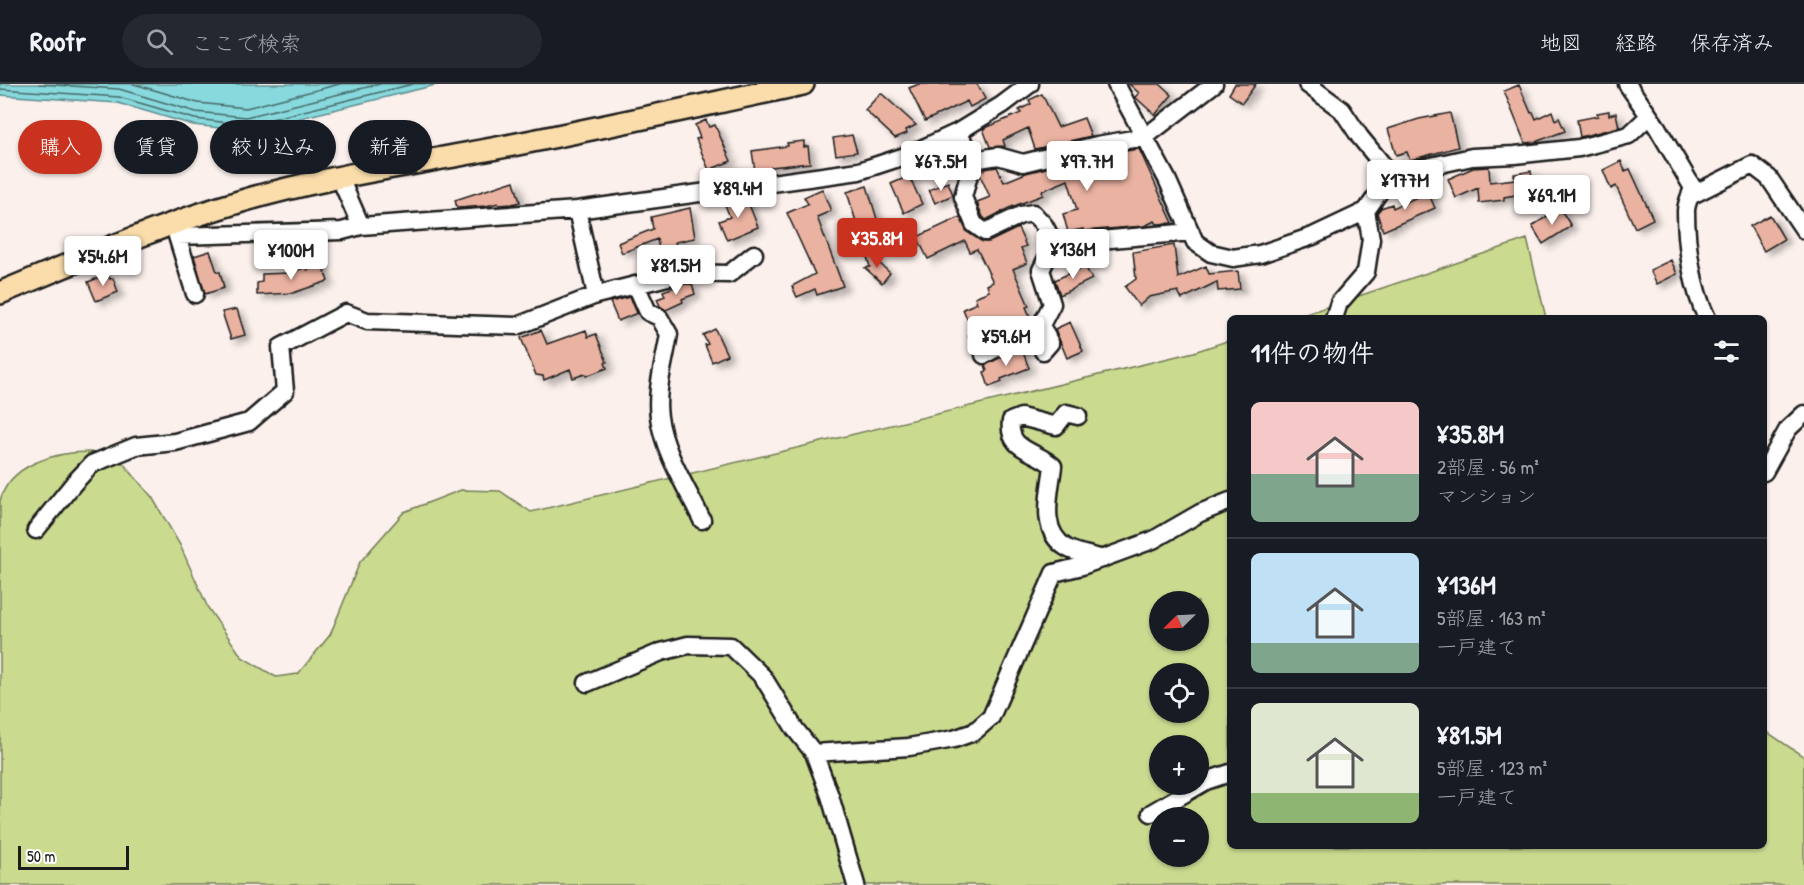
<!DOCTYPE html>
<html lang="ja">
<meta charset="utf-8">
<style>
:root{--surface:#171b24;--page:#242831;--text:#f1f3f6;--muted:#9ea1a6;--line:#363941;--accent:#c8321e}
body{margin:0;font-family:"Patrick Hand","Klee One",sans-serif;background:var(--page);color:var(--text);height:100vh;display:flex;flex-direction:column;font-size:22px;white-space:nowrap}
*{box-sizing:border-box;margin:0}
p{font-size:20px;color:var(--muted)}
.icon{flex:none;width:33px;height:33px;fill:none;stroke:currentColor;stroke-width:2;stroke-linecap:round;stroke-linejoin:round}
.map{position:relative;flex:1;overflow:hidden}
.details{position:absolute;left:1227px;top:231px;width:540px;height:534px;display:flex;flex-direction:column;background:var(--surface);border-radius:9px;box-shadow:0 2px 4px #0004}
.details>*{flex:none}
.banner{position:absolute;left:18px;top:36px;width:570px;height:54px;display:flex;gap:12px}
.needle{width:39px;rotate:246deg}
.tools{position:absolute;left:1149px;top:507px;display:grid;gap:12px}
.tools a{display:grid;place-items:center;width:60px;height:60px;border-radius:50%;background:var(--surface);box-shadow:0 2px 4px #0004;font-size:30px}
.scale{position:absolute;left:18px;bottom:15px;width:111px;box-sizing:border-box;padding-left:6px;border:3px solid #1c1c1c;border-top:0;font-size:16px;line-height:21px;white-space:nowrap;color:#1c1c1c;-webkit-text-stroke:4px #fff;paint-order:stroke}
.price{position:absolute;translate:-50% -51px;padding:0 14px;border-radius:6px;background:#fff;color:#222;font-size:20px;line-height:39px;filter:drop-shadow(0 2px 3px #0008)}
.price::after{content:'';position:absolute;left:50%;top:36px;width:18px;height:14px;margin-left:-9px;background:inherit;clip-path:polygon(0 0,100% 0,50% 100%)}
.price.current{background:var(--accent);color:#fff}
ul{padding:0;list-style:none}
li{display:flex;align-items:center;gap:18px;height:150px;padding:0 24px}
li+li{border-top:2px solid var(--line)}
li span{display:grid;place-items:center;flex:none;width:168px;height:120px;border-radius:9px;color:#555}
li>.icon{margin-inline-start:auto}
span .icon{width:72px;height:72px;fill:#fffc;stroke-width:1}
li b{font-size:26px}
h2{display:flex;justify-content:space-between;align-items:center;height:72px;padding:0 24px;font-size:26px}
.tag{padding:0 21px;border-radius:27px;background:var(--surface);box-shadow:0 2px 4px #0004;font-size:21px;line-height:54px}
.tag.current{background:var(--accent);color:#fff}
header{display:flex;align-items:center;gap:36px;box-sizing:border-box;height:84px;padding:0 30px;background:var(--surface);border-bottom:2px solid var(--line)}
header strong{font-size:28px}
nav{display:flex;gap:33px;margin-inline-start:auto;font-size:21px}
.search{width:420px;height:54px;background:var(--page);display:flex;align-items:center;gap:15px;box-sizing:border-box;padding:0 21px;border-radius:33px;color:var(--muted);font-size:22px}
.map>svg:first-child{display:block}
</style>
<header>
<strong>Roofr</strong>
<div class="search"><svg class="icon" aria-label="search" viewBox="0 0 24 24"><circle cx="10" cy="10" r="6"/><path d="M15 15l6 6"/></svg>ここで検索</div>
<nav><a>地図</a><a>経路</a><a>保存済み</a></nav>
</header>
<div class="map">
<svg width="1804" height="801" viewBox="0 0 1804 801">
<defs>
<filter id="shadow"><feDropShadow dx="6" dy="4" stdDeviation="3" flood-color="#0004"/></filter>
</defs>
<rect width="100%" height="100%" fill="#fbf0ec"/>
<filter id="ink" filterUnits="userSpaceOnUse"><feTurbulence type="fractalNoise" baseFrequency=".0167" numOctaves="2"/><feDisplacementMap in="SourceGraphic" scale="12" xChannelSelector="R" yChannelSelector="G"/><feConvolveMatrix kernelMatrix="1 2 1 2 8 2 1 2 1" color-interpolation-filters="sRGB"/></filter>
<g filter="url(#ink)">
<path fill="#cadb90" stroke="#737c56" stroke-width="1.5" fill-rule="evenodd" d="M1527,155L1546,234H1294Z
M1230,256V762H1764V646L1804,673V801H0V417C9,381 54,368 88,368C97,368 107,370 116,371L152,413L180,461L208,524L242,573L276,593L298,590L330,551L360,478L404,428L461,406L500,407L531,428L1194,268ZM1160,518H1198V556H1160ZM1160,590H1198V628H1160ZM1160,662H1198V700H1160ZM1160,734H1198V772H1160Z"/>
<path fill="#87d9dd" stroke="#5c8d90" stroke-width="1.5" d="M0,0H440L247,47L193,41L118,19L0,11Z"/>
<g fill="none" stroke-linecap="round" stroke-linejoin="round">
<path stroke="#476869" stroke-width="1.5" d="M39,0L119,5L196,28L246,33L380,0
M134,0L198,19L246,24L340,0
M0,5L119,13L195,35L247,41L413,0"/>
</g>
<path fill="#eab2a1" stroke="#1c1c1c" stroke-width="1.5" filter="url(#shadow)" d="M919,0H977L985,15L970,23L967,17L925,37L909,4Z
M1129,0H1160L1172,11L1155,31L1135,13L1139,9Z
M1235,0H1256L1242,19L1229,10Z
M1519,1L1531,29L1533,28L1536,35L1552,27L1555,36L1559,34L1565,47L1535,58L1525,59L1504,7Z
M881,9L916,41L906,46L907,49L895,54L865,26Z
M1042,10L1058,43L1084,34L1091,52L1035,65L1028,44L1003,56L1005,62L990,63L983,45L1021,29L1019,26L1031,20L1029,16Z
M1609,27V31L1616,29L1619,43L1580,53L1577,36L1598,32L1597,29Z
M1450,29L1458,63L1410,76L1407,68L1396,71L1388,45L1419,35Z
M706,36L709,43L715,41L731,77L709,86L696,55L700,54L695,41Z
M852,51L857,68L836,71L833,54Z
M804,57V63L808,62L810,79L771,83V85L755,87L752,67L788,62L787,59Z
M1139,65L1173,139L1157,140L1155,137L1144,142L1083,147V145L1068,148L1063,130L1077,126L1068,96L1042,107L1043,111L1009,124L986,136L983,133L979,124L977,118L990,113L980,91L981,87L985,85L997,83L1004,98L1026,89L1099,71Z
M1621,77L1625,87L1630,85L1653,135L1635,144L1616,102L1611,105L1603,86Z
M1489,83L1490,98L1515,95L1514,90L1531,87L1533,102L1528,103L1529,109L1504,113V116L1479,119L1478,104L1456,114L1448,95L1473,84Z
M909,92L922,120L904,129L891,100Z
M514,97L520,118L512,120L499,121L498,119L486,122L457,124L455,116Z
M948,98L953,111L935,119L929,106Z
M867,102L880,145L861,154L847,108Z
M822,105L831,127L817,133L843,202L817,211L815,205L797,213L792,202L815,190L787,129L808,120L804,113Z
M1428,108L1435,124L1383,147L1377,129L1381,124L1392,120L1393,124Z
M746,113L758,143L727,156L719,137L730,133L725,121Z
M690,124L695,154L675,158L677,167L672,168L673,173L661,176L657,155L622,169L618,159L653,145L651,133Z
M1560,124L1571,142L1543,160L1532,142Z
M1770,131L1784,155L1764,167L1750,142Z
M960,133L967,148L983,158H989L1018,144L1026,162L1021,164L1027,179L1013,185L1029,222L1026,223L1031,235L974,265L968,252L973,249L963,225L977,219L975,213L989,207L987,201L993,198L977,165L970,168L965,157L928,175L917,153Z
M1174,161L1178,194L1206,182L1209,190L1238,187L1240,205L1218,207L1217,198L1182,215L1178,207L1149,213L1139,222L1125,203L1136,195L1133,168Z
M865,166L890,189L882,199L865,184L870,183Z
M210,167L217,188H220L224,204L205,210L194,172Z
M1671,176L1677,190L1657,200L1650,186Z
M322,180L328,197L293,209L257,211V199L262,198V190L289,189L306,183L307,186Z
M1085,182L1092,195L1060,211L1055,196Z
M108,190L110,195L113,194L118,208L96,217L88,198Z
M684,200H692L695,210L682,215L683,218L666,226L660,222L657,215L665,212L663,207Z
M630,213L637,229L618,237L610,218Z
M237,225L245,251L231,255L222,228Z
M1070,238L1083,267L1067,274L1055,245Z
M715,245L727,271L712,278L705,261L708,260L703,251Z
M541,246L547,260L586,246L588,253L596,250L607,278L605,279L607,284L586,292L585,290L573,294L570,285L544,296L543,292L536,291L521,254Z
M1021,263L1029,284L1001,295L1002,298L989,303L984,288L987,287L985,281Z"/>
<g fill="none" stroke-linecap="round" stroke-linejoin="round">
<g stroke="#1c1c1c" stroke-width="21">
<path id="minor" d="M1116,0L1167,95L1195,158L1211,169L1233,174L1260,170L1313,152L1366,127
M1307,0L1342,26L1360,53L1391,91L1472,73L1515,71L1579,64L1629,51L1649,32
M1627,0L1657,43L1693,104C1690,112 1686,120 1686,127C1686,159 1692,205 1707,234
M958,48L973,76L963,113L974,140L985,148L1021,131L1033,129L1044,141L1054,160L1041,186L1052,220L1041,241L1050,259L1043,267
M973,76L998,72L1023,79L1097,61L1145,53L1214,0
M340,94L361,142L577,126L859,87L908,71L958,48L1002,21L1030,0
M1690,112L1752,81L1769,94L1804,146
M1054,160L1191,148
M636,201L648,228L659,233L669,250C665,276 655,307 659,333C664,369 687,404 702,436
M195,210L177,152L342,147L361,142
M596,211L683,189L729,190L754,170
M1334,234L1339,219L1366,188L1371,155L1366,127L1391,91
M984,271L1041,241
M1078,332L1066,329L1056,342L1021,333L1011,337C1007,367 1036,366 1053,382C1050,409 1038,447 1067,464C1077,470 1092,471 1103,475
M1764,388L1788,345L1804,330
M36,446L74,399L92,380L136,362L175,358L249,338L285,307L281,263L346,229L367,237L517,242L596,211L577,126
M587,599L661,568L688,561L731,562L763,593L795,645L814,669L830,712L856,801
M814,669L909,663L954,655L974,648L991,633L1054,489L1082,482L1153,456L1200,429L1230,417
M1151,729L1206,697L1230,689"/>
</g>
<g stroke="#1c1c1c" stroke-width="26">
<path id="major" d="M0,209C80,176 159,141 242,117C323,93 409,81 492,65C596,45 699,22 803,0"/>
</g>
<use href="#minor" stroke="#fff" stroke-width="16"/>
<use href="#major" stroke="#faddab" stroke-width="21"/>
</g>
</g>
</svg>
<div class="tools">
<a><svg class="needle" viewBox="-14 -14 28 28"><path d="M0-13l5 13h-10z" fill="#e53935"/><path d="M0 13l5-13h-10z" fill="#9ea1a6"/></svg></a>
<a><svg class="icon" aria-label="locate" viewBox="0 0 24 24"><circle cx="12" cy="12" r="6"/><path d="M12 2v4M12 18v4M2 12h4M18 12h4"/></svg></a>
<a>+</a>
<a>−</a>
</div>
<div class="scale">50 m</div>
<b class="price" style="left:941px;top:108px">¥67.5M</b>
<b class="price" style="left:1087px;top:108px">¥97.7M</b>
<b class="price" style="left:1405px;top:127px">¥177M</b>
<b class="price" style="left:738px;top:135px">¥89.4M</b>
<b class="price" style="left:1552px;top:142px">¥69.1M</b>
<b class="price current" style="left:877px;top:185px">¥35.8M</b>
<b class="price" style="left:1073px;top:196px">¥136M</b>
<b class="price" style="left:291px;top:197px">¥100M</b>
<b class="price" style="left:103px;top:203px">¥54.6M</b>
<b class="price" style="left:676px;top:212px">¥81.5M</b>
<b class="price" style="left:1006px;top:283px">¥59.6M</b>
<div class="banner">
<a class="tag current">購入</a>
<a class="tag">賃貸</a>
<a class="tag">絞り込み</a>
<a class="tag">新着</a>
</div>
<section class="details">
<h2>11件の物件<svg class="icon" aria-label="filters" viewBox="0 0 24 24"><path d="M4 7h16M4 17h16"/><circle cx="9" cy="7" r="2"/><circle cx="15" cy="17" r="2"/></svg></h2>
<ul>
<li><span style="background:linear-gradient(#f6c9c9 60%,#7fa58c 0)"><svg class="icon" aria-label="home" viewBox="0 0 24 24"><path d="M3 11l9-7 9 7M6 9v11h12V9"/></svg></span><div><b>¥35.8M</b><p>2部屋 · 56 m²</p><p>マンション</p></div></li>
<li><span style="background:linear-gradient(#bfe0f5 75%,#7fa58c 0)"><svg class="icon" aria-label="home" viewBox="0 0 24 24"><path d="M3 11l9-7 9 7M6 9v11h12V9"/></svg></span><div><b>¥136M</b><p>5部屋 · 163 m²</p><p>一戸建て</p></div></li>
<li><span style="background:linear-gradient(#dfe7d0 75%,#8fb573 0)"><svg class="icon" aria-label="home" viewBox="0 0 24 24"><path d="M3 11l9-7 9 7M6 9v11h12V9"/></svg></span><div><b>¥81.5M</b><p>5部屋 · 123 m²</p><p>一戸建て</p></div></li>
</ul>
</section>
</div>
